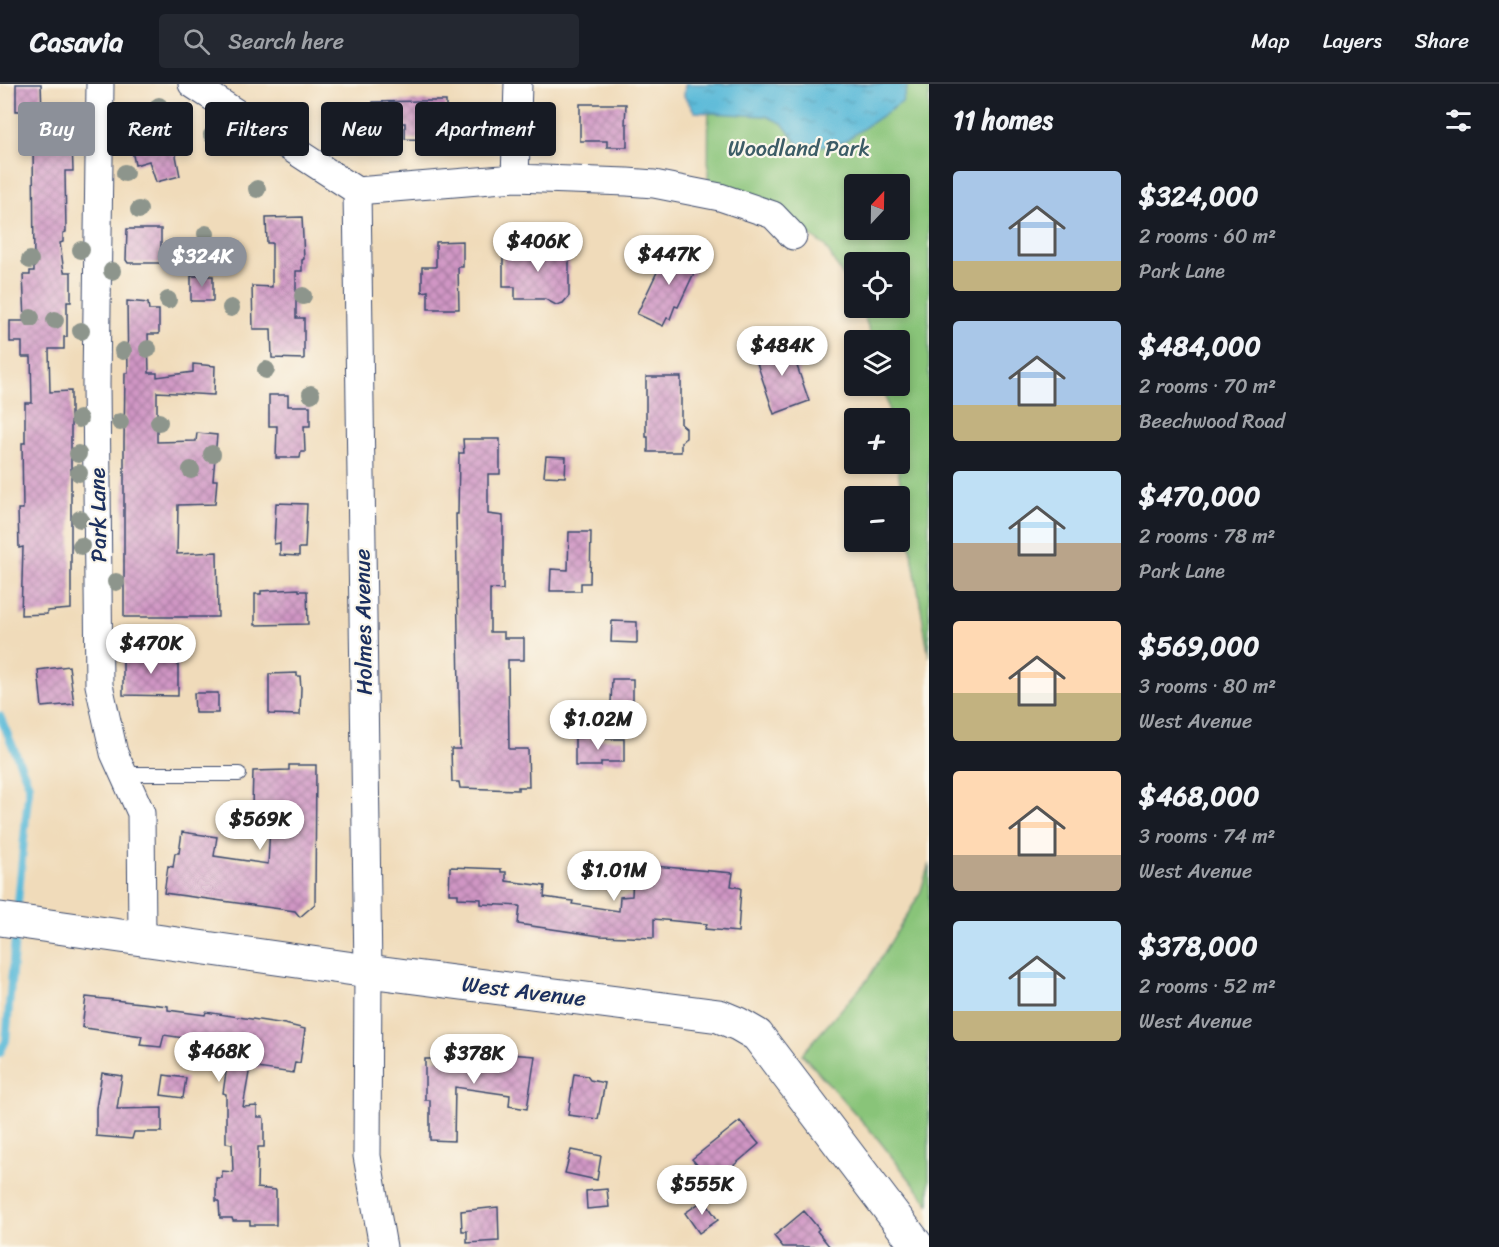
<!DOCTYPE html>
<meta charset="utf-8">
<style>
:root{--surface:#171b24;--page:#242831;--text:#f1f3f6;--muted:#9ea1a6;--line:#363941;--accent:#8c9099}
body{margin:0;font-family:Sriracha,sans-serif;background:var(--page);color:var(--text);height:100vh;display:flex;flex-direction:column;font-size:22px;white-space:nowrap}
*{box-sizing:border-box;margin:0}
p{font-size:20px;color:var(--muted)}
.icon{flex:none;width:33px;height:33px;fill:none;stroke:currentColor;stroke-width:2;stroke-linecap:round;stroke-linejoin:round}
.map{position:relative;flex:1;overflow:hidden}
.side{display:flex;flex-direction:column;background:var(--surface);width:570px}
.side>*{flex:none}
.banner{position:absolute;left:18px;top:18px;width:570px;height:54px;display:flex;gap:12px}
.needle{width:39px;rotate:22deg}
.controls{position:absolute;left:844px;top:90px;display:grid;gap:12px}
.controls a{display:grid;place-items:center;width:66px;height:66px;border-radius:6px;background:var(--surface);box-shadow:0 3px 9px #0003;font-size:30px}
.price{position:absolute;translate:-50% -51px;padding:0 14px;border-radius:21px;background:#fff;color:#222;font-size:20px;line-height:39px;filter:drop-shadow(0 2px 3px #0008)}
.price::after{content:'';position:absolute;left:50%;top:36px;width:18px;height:14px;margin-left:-9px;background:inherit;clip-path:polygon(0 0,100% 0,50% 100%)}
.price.current{background:var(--accent);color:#fff}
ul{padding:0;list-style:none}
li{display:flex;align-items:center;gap:18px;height:150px;padding:0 24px}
li span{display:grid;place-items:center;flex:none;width:168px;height:120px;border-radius:6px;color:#555}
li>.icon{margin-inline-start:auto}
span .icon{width:72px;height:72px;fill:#fffc;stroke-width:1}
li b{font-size:26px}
h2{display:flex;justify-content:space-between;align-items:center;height:72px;padding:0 24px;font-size:26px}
.chip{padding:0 21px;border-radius:6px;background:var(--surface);box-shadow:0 3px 9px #0003;font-size:21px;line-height:54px}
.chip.current{background:var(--accent);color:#fff}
header{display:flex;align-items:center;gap:36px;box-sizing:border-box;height:84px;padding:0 30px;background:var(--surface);border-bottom:2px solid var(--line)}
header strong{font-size:28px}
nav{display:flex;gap:33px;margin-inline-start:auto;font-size:21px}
.search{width:420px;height:54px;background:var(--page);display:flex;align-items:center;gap:15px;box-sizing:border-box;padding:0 21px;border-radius:6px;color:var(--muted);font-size:22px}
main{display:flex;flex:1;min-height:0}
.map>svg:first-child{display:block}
</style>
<header>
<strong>Casavia</strong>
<div class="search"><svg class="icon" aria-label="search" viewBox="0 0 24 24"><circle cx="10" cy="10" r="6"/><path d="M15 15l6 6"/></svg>Search here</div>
<nav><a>Map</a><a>Layers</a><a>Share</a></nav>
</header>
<main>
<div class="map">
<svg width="929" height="1163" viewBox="0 0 929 1163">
<defs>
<pattern id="water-ripples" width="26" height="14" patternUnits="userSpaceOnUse" patternTransform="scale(1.5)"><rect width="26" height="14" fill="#59b9d8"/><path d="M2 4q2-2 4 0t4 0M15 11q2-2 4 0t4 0" fill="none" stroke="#4997b2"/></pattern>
<pattern id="building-cross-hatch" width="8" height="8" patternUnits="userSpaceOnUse" patternTransform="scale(1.5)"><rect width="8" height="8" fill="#d096c4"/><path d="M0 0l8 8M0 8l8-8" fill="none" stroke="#a87ba2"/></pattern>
</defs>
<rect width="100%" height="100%" fill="#fbf7ec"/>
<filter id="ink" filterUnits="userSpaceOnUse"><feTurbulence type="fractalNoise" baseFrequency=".0167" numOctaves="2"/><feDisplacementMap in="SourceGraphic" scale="12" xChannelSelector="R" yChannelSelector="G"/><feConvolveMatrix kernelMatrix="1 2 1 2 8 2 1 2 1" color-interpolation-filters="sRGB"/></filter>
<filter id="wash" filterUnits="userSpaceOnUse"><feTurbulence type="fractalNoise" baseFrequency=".008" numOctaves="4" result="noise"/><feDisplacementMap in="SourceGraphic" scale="24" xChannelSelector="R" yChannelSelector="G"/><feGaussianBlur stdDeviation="1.35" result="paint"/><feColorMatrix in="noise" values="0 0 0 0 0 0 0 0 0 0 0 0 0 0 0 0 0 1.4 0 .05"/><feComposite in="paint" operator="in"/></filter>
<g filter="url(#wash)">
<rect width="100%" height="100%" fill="#f0dbba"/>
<path fill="#89c479" stroke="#527a6c" stroke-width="1.5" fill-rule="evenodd" d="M709,0H929V573L897,380H900V334H890L884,302H900V256H872L862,224H900V178H855V212L825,162L748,108L708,100ZM855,100H900V146H855Z
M929,780V1120L878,1055L802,970L868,895L920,810Z"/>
<path fill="url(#water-ripples)" stroke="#3a749b" stroke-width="1.5" d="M685,0H908L902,18L843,58L826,62L798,60L782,39L766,32L695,28L684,12Z"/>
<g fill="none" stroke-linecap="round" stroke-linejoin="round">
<path stroke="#59b9d8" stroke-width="8" d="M0,632L29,701L17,829
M0,969L6,957L16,843"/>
</g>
<g id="blocks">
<path fill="url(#building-cross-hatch)" d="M16,0H41L42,27H16Z
M422,17H446V36H449L447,56L405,55V39H373V18Z
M580,20H626L625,40H627V63H607V57H580Z
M170,41L180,92L156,98L149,77L135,81L129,51Z
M33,55H66L65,57H72L73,87H65L66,148L63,149V158L60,159L64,188H71V218H67V253H64V265H49L50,308L71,307V525L47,527V530L21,531L23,463L19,464L18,425H23L22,359H25V319H32L31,273H22V258H10V237H25L23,191H30V187H34Z
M302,133L304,175L302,176V187H296V234H304V275L272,274L271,245H253L252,202L272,203V159H267L266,134Z
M127,145H161V179H128L126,176Z
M463,157V183H458L459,225H428V207L422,208V183H436V158Z
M538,162L569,163V212L563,219L556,221L545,215H515V203H503V166H538Z
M672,162L700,176L678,223L675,222L670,235L667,234L663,242L637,230L659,184L661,185Z
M191,192H213V217H191Z
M127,217L148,219L149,226H159V250H148L149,289H157V293L193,288V280L215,282L214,311L157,308V358L196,357L197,349L217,351L213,396H217L215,420L178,421L177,470L217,468L218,533H124V358L125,289H128Z
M792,256L800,281L797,282L809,317L774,330L754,270Z
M646,293H681V340L686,344V354L681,358V368H648V353H646Z
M269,311H288V322H310V342H304L305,368H301L300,374H276L277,342H269Z
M463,355H500V390H488V430L503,432V506L490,505V548H504V554H524V576H508L509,665H528L529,703H518V706L460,704L459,698H452L451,665H460L456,430H458L459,369H464Z
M546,372L566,373L565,393L544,392Z
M276,419L307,420L305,464H299V472L280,471V459L274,460Z
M569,448H591L590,499H581V507H550L551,485L568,486Z
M299,505V507H307L308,540L255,541V510H261V507Z
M612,537L637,538V559L611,558Z
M123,571H178V612L123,611Z
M69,582L74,620L42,623L38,586Z
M297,589V592H300L301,604L300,631L269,630V590Z
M612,595H633V619H611Z
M194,609H218V629H195Z
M592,653V655H624V678H601V682H575V654Z
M289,681H316L315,820L300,833L295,827L164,809L168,782L173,783L175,769H179L182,748L217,753L214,772L268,780L271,722L252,723L253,687L289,686Z
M654,782L733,789L731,802L741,804L738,848L705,845L707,840L654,835V854L600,852L518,840L520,822L481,820V815L458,814V810H449L450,783L501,785V788H506V797L545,802L544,813L573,817L572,820L619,827L620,813L632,812L633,788L654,789Z
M86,913L168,922V926L205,931L206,928L285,940L305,945L300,979L295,978L293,989L250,983L243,1023L257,1022V1033H263L264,1035V1063H258L257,1104L276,1106V1141H250V1137H233L232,1134H220L219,1117H216V1094H222V1087L233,1088L232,1060L226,1059V1010L223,1009L230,961L164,951L161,963L140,961L142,952L85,944L82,943Z
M480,968L535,972L527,1025L509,1022L510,1011L455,1003L454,1057L430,1056V1016H425V975H479Z
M102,989L122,992L117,1025L162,1024V1048H134L132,1055L96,1052V1024Z
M574,990L587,992L590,996L605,999L598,1035L568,1031Z
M164,991L186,994L183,1014L161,1011Z
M740,1037L759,1060L713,1099L692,1075Z
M571,1066L601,1072L597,1096L565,1089Z
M607,1105L609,1123L587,1125L586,1107Z
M704,1116L718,1136L699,1149L685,1129Z
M498,1123L499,1157L467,1159V1147H462L461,1127Z
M804,1127L819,1145L817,1147L830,1163H783L774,1152Z"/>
</g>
</g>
<g filter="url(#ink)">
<use href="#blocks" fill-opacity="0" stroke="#3b496c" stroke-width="1.5"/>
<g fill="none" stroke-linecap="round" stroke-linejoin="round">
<g stroke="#3b496c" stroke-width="16">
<path id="lane" d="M124,690H239"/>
</g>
<g stroke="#3b496c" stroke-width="29">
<path id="street" d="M100,0L96,300L99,601L114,669L141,729L142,854
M192,0L357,107L368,887L367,1072L383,1163
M515,94L518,0
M357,107L515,94L627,98L654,100L720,113L773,131L793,152"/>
</g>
<g stroke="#3b496c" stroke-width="35">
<path id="secondary" d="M0,835L368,887L719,932L738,940L757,951L918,1163"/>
</g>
<use href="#lane" stroke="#fff" stroke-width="14"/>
<use href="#street" stroke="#fff" stroke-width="27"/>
<use href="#secondary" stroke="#fff" stroke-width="33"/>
</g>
<g fill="#8d958c">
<circle cx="159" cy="22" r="9"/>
<circle cx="212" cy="51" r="9"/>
<circle cx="125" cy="89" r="9"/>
<circle cx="257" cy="105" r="9"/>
<circle cx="139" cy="126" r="9"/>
<circle cx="206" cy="150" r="9"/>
<circle cx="81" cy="166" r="9"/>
<circle cx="30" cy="176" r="9"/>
<circle cx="112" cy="187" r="9"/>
<circle cx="303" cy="212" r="9"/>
<circle cx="168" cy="216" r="9"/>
<circle cx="231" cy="224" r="9"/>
<circle cx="31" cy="234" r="9"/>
<circle cx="55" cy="236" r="9"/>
<circle cx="81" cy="247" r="9"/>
<circle cx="148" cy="265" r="9"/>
<circle cx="123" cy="267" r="9"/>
<circle cx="266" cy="286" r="9"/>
<circle cx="311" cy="310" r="9"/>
<circle cx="79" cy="335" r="9"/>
<circle cx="120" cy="338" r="9"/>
<circle cx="159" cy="338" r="9"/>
<circle cx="78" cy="370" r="9"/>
<circle cx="212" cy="370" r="9"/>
<circle cx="191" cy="386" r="9"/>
<circle cx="79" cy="389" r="9"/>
<circle cx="80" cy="435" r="9"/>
<circle cx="81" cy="462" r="9"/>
<circle cx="116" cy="498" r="9"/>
</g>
</g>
<g text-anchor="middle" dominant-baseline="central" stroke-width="4.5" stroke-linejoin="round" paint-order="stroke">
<g font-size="22" fill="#3c5c66" stroke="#fbf7ec">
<text x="799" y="64">Woodland Park</text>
</g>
<g font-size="22" fill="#1b2f5e" stroke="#fbf7ec">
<text transform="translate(98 431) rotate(-91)">Park Lane</text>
<text transform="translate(363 538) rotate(-91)">Holmes Avenue</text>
<text transform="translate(524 907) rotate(7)">West Avenue</text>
</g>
</g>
</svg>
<div class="controls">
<a><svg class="needle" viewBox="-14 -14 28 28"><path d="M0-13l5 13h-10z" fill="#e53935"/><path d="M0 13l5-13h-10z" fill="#9ea1a6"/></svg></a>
<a><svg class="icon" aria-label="locate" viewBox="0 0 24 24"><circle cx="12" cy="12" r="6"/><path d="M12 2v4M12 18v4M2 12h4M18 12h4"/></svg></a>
<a><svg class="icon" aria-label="layers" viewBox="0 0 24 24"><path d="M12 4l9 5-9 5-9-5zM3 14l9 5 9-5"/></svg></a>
<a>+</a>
<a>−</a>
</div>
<b class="price" style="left:538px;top:189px">$406K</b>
<b class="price" style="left:669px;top:202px">$447K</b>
<b class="price current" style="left:202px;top:204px">$324K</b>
<b class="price" style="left:782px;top:293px">$484K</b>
<b class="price" style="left:151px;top:591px">$470K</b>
<b class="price" style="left:598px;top:667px">$1.02M</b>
<b class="price" style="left:260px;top:767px">$569K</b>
<b class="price" style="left:614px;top:818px">$1.01M</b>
<b class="price" style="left:219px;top:999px">$468K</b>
<b class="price" style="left:474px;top:1001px">$378K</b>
<b class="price" style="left:702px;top:1132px">$555K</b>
<div class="banner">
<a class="chip current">Buy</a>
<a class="chip">Rent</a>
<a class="chip">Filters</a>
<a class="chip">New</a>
<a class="chip">Apartment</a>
</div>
</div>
<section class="side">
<h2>11 homes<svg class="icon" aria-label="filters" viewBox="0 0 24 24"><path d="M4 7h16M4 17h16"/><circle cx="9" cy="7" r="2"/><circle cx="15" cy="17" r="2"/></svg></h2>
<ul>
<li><span style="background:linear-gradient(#a9c7e8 75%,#c2b280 0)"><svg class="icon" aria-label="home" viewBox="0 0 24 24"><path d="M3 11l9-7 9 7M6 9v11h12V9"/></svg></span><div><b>$324,000</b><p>2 rooms · 60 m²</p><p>Park Lane</p></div></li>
<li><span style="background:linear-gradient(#a9c7e8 70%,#c2b280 0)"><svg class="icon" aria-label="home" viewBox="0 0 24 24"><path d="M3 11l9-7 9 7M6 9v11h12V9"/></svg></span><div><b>$484,000</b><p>2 rooms · 70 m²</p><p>Beechwood Road</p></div></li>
<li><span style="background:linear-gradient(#bfe0f5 60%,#b9a48a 0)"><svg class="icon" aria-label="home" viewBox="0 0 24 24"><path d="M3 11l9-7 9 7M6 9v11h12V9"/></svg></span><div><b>$470,000</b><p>2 rooms · 78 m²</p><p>Park Lane</p></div></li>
<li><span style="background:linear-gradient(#ffd9b3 60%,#c2b280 0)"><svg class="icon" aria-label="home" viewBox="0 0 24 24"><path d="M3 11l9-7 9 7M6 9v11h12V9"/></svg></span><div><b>$569,000</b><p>3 rooms · 80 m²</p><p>West Avenue</p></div></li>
<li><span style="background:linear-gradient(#ffd9b3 70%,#b9a48a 0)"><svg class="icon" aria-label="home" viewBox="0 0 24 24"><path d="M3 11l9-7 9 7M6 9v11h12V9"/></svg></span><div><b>$468,000</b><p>3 rooms · 74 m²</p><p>West Avenue</p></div></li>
<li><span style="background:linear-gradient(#bfe0f5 75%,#c2b280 0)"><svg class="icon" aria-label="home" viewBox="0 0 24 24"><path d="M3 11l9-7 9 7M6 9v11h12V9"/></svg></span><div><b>$378,000</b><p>2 rooms · 52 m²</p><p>West Avenue</p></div></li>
</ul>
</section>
</main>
